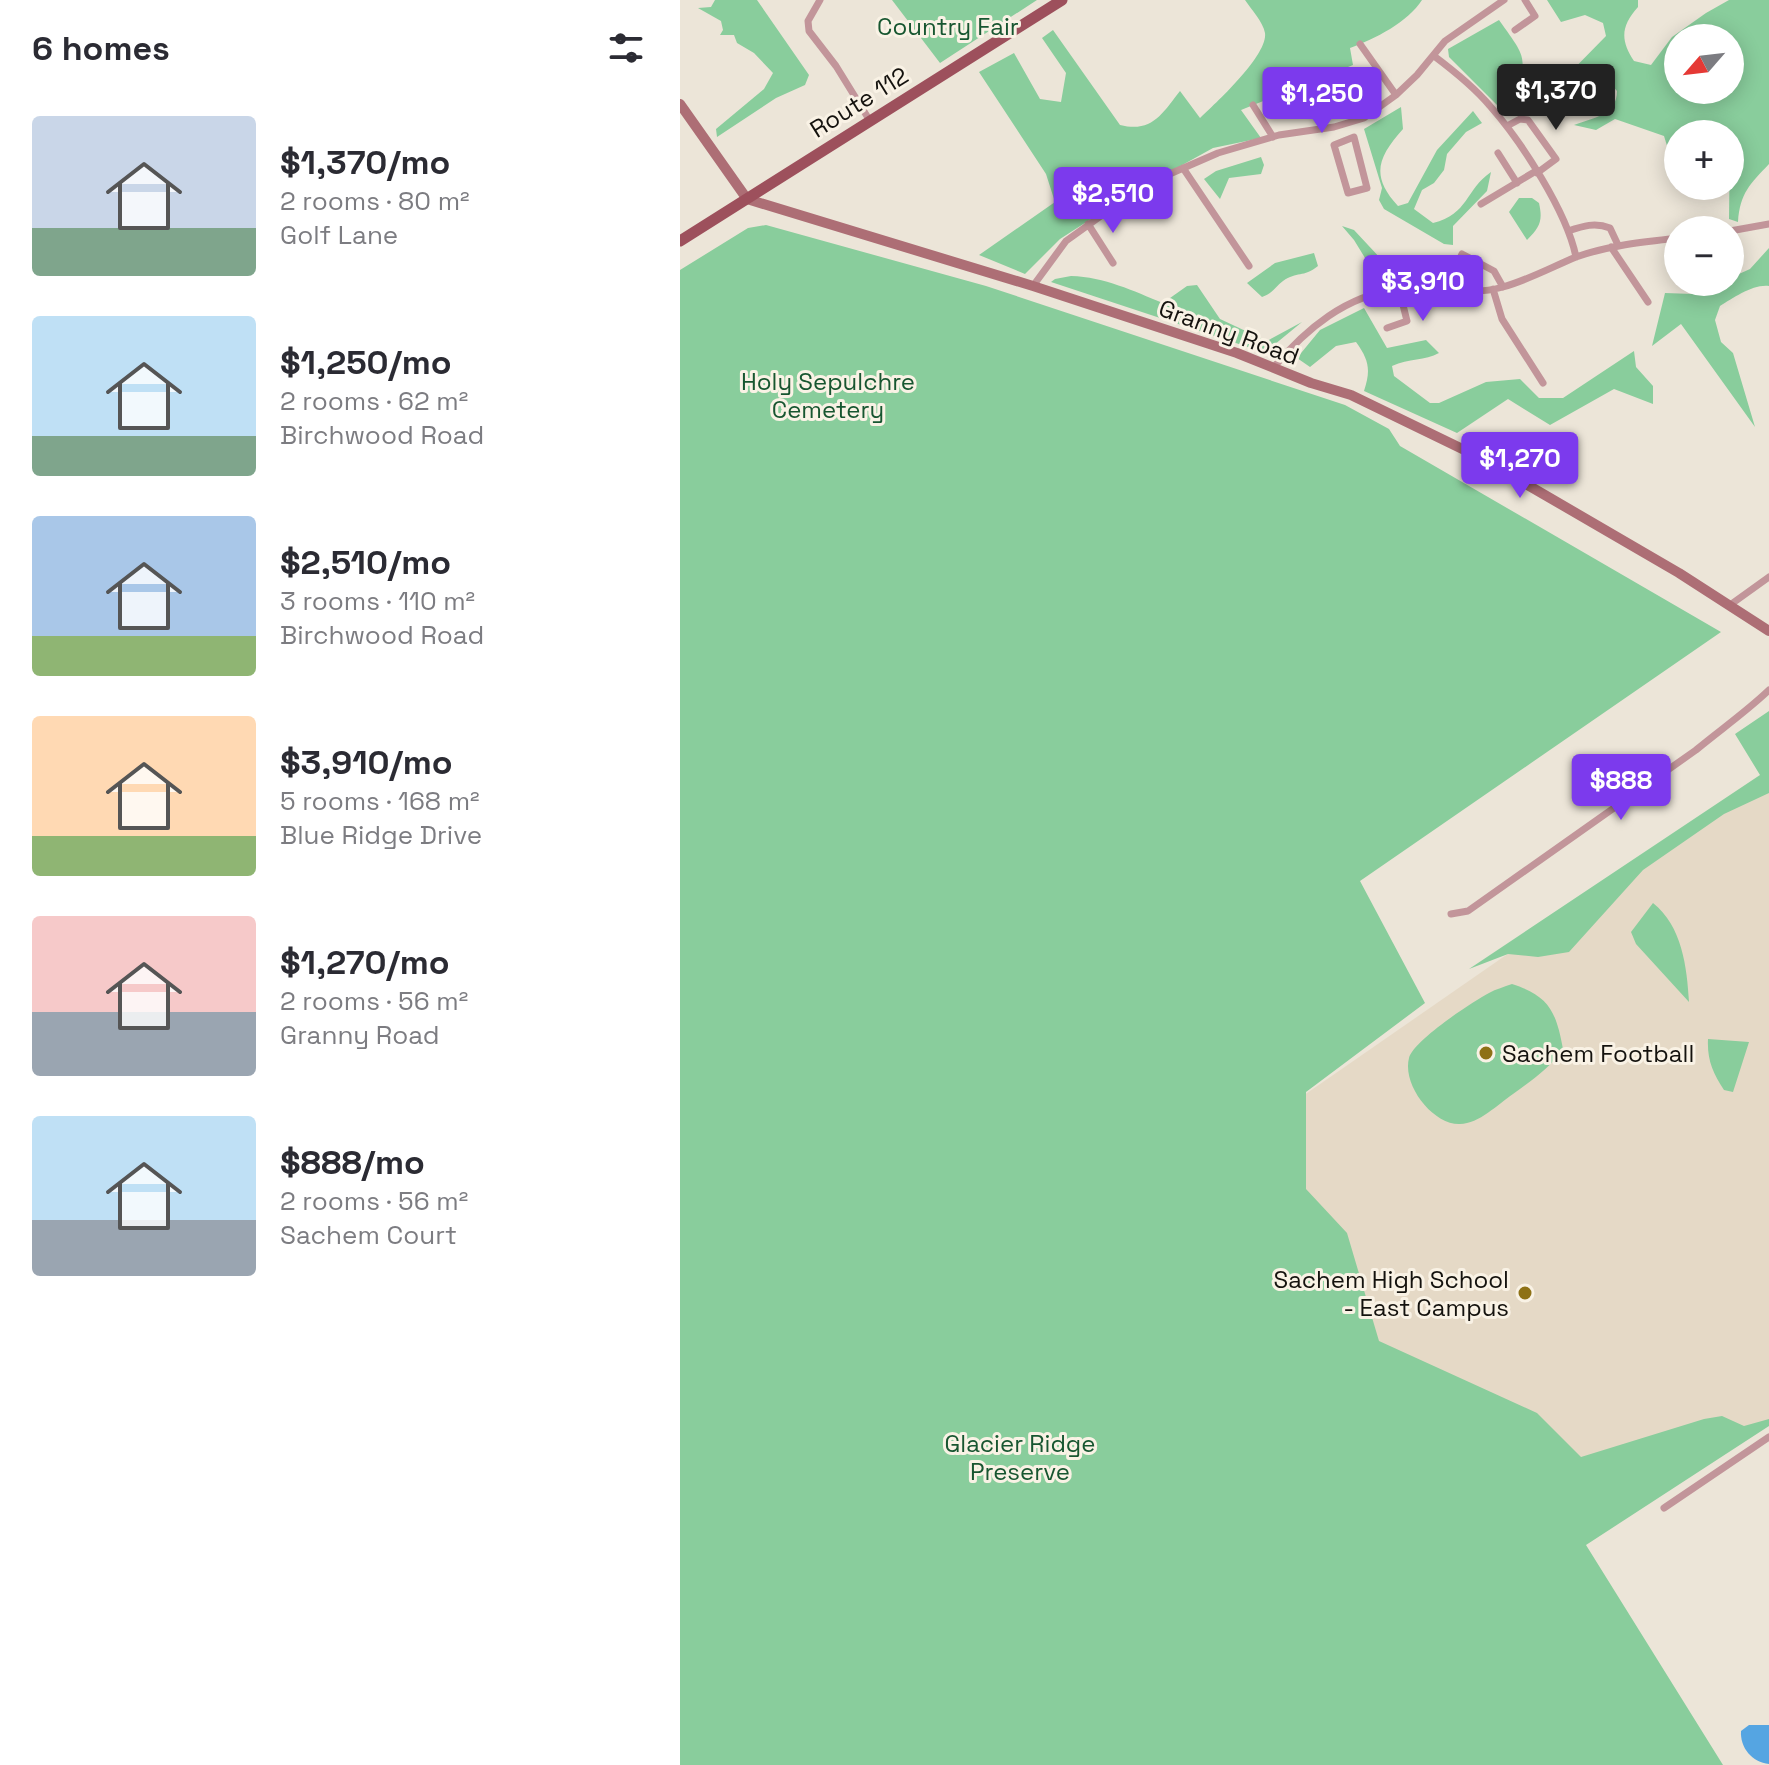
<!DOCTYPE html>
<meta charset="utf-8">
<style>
:root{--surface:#fff;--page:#f7f7f7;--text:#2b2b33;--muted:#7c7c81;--accent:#7c3aed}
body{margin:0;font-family:"Space Grotesk",sans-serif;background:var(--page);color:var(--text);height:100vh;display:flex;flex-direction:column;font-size:30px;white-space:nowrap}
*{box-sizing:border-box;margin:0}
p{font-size:26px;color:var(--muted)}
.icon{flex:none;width:44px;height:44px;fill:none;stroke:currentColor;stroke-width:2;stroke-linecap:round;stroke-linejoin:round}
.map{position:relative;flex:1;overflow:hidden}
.details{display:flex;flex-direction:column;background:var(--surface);width:680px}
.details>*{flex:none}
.needle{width:52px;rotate:242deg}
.fabs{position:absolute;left:984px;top:24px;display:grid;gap:16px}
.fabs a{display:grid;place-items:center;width:80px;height:80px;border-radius:50%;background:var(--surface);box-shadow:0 4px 20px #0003;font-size:40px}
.price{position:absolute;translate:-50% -68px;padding:0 18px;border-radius:8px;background:var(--accent);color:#fff;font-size:26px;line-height:52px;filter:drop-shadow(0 2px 4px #0008)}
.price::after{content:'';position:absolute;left:50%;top:48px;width:24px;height:18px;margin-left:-12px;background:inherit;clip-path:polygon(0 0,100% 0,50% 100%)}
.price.current{background:#222;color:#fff}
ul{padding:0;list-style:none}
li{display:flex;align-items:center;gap:24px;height:200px;padding:0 32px}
li span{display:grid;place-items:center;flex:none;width:224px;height:160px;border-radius:8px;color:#555}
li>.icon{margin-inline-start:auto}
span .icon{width:96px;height:96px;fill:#fffc;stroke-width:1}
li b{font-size:34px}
h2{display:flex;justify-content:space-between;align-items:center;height:96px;padding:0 32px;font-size:34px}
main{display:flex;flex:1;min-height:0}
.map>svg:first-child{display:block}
</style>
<main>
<section class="details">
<h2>6 homes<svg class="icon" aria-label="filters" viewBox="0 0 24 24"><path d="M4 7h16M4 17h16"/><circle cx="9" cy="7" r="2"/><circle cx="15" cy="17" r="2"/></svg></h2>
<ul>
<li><span style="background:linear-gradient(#c9d6e8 70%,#7fa58c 0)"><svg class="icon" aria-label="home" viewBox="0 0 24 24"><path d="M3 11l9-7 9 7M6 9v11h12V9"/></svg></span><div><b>$1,370/mo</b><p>2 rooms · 80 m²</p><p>Golf Lane</p></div></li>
<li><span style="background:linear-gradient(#bfe0f5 75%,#7fa58c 0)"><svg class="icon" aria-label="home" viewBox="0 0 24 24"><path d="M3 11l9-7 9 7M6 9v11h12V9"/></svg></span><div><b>$1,250/mo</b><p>2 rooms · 62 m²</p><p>Birchwood Road</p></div></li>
<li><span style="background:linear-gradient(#a9c7e8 75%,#8fb573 0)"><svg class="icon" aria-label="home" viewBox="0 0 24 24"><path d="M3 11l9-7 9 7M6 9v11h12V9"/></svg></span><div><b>$2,510/mo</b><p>3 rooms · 110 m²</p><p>Birchwood Road</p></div></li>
<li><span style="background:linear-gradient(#ffd9b3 75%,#8fb573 0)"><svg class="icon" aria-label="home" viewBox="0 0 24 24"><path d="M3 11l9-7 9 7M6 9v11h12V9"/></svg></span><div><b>$3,910/mo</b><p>5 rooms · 168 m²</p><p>Blue Ridge Drive</p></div></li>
<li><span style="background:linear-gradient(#f6c9c9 60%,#9aa5b1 0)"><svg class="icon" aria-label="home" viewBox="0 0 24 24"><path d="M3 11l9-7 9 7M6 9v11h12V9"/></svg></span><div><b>$1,270/mo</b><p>2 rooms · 56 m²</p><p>Granny Road</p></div></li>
<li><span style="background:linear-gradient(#bfe0f5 65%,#9aa5b1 0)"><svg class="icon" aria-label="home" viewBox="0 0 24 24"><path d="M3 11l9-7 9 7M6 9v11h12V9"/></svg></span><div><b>$888/mo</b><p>2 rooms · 56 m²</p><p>Sachem Court</p></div></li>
</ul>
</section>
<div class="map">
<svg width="1089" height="1765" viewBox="0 0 1089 1765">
<rect width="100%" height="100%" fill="#ece5d8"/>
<path fill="#e5d9c6" d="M1089,773V1423L788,1617L526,1163Z"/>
<path fill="#89cd9c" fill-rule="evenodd" d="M35,0H77L129,75L125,85L96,98L37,137L36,129L84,89L93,73L74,53L57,43L54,35H40L43,30L41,21L18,8L31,7Z
M212,0H357L260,63Z
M565,0H742C728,22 695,39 670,48L673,65L561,110L581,138L533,148L450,194L380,239L345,274L299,255L375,202L366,174L299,72L334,53L360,99L381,102L386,73L362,38L373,30L440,125C472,133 482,114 500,91L520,118C536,103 588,55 585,33C583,22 571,9 565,0Z
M867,0H958V7C941,26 940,40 954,61L971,65L992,37L1026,13L1049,0H1089V164C1070,184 1060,193 1058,222L1049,219L1050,134H998V164L993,165L984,136L935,119L916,130L894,125C913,118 937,115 937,91C911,59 888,86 870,111L876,87L926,36L923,23L905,15L881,22ZM1050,38V90H998V38Z
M819,20C849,62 847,56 832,106L823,111L769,57L768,49Z
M721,107L723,129C698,157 690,176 718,206L728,203L757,150L793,111L802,123L786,132L767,154L764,170L754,183L742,190L734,209L753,223C789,214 785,190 811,172L807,191L773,226V245L764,244L704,209L699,200L702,188L684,129Z
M581,157L584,165L581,174L549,178L540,199L524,179L536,171Z
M839,198H852L859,203C863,221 860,227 847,240L829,212Z
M86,225L306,286L665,405L709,429L720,446L1041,632L680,881L745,1003L626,1092V1189L667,1233L699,1341L857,1413L901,1457L1024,1419L1042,1416L1064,1426L1089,1419V1426L906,1545L1043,1765H0V270L68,228Z
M662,226L674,230L702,260H723L733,278L701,284L674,240Z
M1089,248V286C1073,284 1053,298 1040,306L1035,320L1041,342L1053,353L1075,427L1001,324L972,346L985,293L1013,294L1041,282H1050V278L1070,269Z
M634,253L638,266C623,278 617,271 603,281C595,287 592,294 582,297L567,283L595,263Z
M391,276C425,277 453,291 483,303L507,286L517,285L540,319L587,341L622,322L589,349L577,350L371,282L375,279Z
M684,308L707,348L746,340L759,353C745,361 729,358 712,366L714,376L750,403H759L806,382L840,379L859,398H883L954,351L956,367L973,386V404L934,389L870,425L828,399L777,433L684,391C691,370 689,360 676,342L656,346L630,367L617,358L640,330Z
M1089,711V793L1044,814L963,870L889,952L858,957L828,954L789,969L1080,775L1055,734Z
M973,903C1002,926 1007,967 1009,1002L956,944L951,932Z
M832,984C869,996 876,1011 883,1049C869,1069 852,1080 833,1094C818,1104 799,1124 780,1124C753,1125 722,1085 729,1058C733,1041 792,1002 809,993C816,989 824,987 832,984Z
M1028,1039L1069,1042L1053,1092L1044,1090C1033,1073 1027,1060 1028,1039Z"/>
<path fill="#55a5e2" d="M1069,1725H1089V1764C1072,1762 1060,1748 1061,1731Z"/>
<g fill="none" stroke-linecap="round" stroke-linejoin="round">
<path stroke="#c2959a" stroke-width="7" d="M140,0L128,21L129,31L156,66L190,121
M835,30L855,16L845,0
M680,44L716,95
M754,56C774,71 794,87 810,106C841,141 887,212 896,257
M573,105L593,137
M827,126L840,119L848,120L876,159L857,173
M674,137L687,188L668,193L654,145Z
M818,153L837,183
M503,168L569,266
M801,204L856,171
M408,224L433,263
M888,231C903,226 915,222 930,228L938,245
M1050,231L1089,224
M1051,231L1055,266
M931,247L968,302
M353,286L386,241L439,203L485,176L538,153L599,135L654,127L684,118L716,95L737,75L765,41L824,0
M813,289L822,319L863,383
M765,291L782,254L814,271L823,287
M707,328L727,321L719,289
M593,368C626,329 666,295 719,289C754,286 789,297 823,287C848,280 872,267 896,257C930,245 963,242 998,238
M1050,605L1089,577
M771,914L788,911L1016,750C1040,730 1066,712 1089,690
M984,1508L1089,1437"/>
<path stroke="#ad6e75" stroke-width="10" d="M0,104L67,199L353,286L557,353L631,383L671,395L803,459L999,573L1089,631"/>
<path stroke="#9d505c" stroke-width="11" d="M0,241L382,0"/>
</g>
<g fill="#8e7115" stroke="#f9f2e5" stroke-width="3">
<circle cx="806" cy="1053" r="8"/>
<circle cx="845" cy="1293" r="8"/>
</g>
<g text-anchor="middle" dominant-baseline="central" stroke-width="6" stroke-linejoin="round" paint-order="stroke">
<g font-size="24" fill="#175630" stroke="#f9f2e5">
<text x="268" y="26">Country Fair</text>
<text x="148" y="381">Holy Sepulchre<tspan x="148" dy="28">Cemetery</tspan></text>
<text x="340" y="1443">Glacier Ridge<tspan x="340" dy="28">Preserve</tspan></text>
</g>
<g font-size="24" fill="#14120e" stroke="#f9f2e5">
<text transform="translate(179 102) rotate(-32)">Route 112</text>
<text transform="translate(549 332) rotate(20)">Granny Road</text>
</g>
<g font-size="24" fill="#14120e" stroke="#f9f2e5" text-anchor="start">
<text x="822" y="1053">Sachem Football</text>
<text x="829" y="1279" text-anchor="end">Sachem High School<tspan x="829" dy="28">- East Campus</tspan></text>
</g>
</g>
</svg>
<div class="fabs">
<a><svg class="needle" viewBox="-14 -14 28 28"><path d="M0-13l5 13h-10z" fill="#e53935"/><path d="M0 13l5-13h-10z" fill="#7c7c81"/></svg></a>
<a>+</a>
<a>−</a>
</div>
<b class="price current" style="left:876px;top:132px">$1,370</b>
<b class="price" style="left:642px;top:135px">$1,250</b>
<b class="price" style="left:433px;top:235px">$2,510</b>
<b class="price" style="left:743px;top:323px">$3,910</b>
<b class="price" style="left:840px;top:500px">$1,270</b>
<b class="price" style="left:941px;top:822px">$888</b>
</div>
</main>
